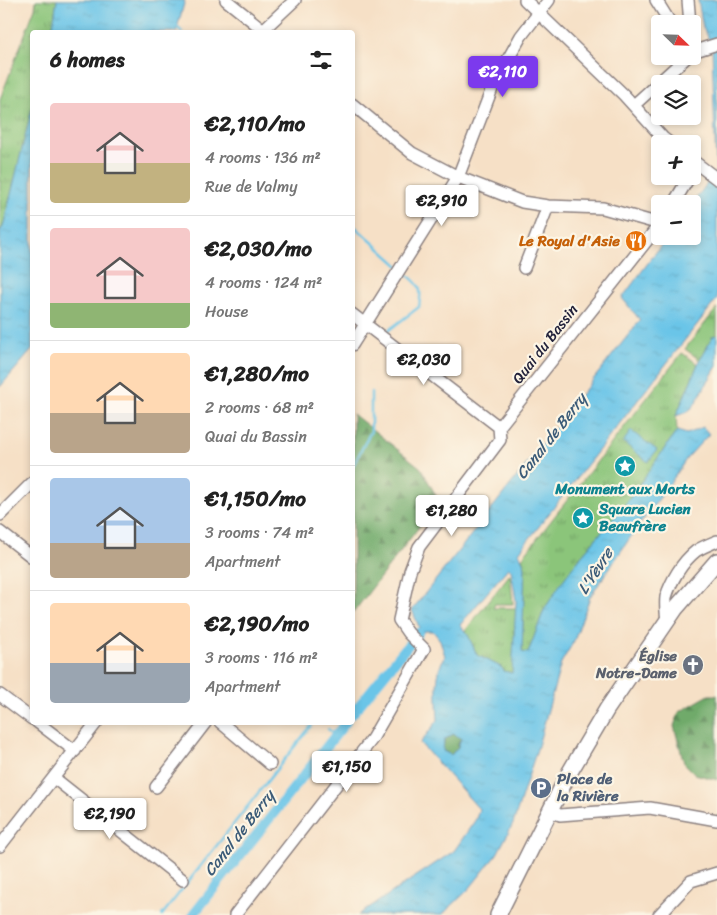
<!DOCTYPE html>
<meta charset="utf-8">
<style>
:root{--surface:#fff;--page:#f6f6f6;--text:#222;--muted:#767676;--line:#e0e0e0;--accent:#7c3aed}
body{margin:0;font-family:Sriracha,sans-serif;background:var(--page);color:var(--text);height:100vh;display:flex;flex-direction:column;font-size:19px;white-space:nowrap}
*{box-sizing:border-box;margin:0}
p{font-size:16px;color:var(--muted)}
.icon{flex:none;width:28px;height:28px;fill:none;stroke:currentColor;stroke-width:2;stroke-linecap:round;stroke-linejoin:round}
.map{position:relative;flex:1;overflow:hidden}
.side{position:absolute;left:30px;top:30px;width:325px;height:695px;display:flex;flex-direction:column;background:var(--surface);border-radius:5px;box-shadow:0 2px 8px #0003}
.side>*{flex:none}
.needle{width:32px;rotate:113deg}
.buttons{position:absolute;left:651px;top:15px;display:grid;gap:10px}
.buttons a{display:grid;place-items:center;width:50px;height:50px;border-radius:5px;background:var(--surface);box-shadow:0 2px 8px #0003;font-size:25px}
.price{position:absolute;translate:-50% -42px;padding:0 11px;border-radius:5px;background:#fff;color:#222;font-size:16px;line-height:32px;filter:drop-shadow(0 1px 2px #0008)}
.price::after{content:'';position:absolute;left:50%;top:30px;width:15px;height:11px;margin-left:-8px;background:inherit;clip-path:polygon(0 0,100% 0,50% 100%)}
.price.selected{background:var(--accent);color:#fff}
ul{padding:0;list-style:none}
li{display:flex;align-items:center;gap:15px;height:125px;padding:0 20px}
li+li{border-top:1px solid var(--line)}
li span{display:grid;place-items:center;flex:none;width:140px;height:100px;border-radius:5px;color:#555}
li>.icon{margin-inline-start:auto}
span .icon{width:60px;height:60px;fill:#fffc;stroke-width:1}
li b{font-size:21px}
h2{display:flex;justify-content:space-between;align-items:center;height:60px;padding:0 20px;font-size:21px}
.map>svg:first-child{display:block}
</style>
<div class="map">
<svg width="717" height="915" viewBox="0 0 717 915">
<defs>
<pattern id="grass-tufts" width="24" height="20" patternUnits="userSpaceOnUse" patternTransform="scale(1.25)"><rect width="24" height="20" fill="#8bc57a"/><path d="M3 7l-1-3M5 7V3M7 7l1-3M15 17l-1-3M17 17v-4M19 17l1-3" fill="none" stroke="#71a065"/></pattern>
<pattern id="forest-firs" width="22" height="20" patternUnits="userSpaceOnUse" patternTransform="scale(1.25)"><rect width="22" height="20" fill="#70aa6a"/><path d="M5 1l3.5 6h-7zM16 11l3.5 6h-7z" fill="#5c8a58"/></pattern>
<pattern id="water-ripples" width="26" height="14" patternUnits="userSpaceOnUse" patternTransform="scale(1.25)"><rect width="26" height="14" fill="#6ac5e8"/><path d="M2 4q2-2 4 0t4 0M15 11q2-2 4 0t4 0" fill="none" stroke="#5ca9c8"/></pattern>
</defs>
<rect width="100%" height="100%" fill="#fcf5e5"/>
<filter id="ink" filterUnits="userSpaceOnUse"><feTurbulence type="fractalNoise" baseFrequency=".02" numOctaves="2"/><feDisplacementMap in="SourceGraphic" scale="10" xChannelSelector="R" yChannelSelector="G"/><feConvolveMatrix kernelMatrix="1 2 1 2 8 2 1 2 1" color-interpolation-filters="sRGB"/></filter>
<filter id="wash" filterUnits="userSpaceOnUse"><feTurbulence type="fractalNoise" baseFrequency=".0096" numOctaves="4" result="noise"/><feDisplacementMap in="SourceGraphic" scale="20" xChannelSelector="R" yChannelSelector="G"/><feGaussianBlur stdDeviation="1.12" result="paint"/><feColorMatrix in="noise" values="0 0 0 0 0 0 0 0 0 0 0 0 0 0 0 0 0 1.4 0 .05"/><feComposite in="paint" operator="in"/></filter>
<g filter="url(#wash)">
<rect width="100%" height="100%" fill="#f6e0c6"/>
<path fill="url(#grass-tufts)" stroke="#56745a" d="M36,0H57L52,32H32V108L3,227L0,231V99L35,8Z
M717,308V335L713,336L700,360L685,349Z
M682,353L698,364L676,416L677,431L627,502L582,555L544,610L528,654L522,652L525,567L522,558Z
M510,574L513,604H495L493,608H516L513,673L503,671L501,667L477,655L465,631Z"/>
<path fill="url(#forest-firs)" stroke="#496652" d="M353,414L421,468L439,501L353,613Z
M709,695H717V780L695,774L684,763L674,726L679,712Z
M453,734L461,738L458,747L451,755L443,751L444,740Z"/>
<path fill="url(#water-ripples)" stroke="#467492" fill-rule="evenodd" d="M57,0H185L176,32H52Z
M698,0H717V299L519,552L525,567L522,652L528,653L544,610L561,583L582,555L627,502L677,431L687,434L703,427L709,434L687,458L665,491L638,526L590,597L574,641L561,663L538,746L513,824L497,854L469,889L442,915H358L454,851L476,819L479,809L420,743L438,720C437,699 434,674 445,656L440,640L433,631H425L418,636L415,634L419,627L412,610L640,320L622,298L668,236H692V204L716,171L712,45L703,28ZM508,568L511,570L516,601L512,673L504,671L501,667L477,655L468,635L460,625ZM453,734L461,738L458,747L451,755L443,751L444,740Z
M32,108V350L0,387V231L3,227Z
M717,335V366L693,407L687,412L676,416L698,364L713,336Z
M631,431L657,450L648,462L623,442Z"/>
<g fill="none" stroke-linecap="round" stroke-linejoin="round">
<path stroke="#6ac5e8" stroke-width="2.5" d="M176,26L182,32
M352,224L399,266
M385,333L419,307C423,283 418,285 402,270
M352,468L371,431V392
M328,729L336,735
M162,915L314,722"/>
<path stroke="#6ac5e8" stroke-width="10" d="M352,714L418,633
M193,915L346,722"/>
</g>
</g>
<g filter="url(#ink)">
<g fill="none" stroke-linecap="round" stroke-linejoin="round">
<g stroke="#8c8180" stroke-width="14">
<path id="minor" d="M226,0L266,32
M525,0L624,95L663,138L671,144
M656,0L671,24
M688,0L690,24
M263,30L295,0
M692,52L717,44
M352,104L412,153L458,177L522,202L548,206L603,208L660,224
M634,105L688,56
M692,160L717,179
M673,204L690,176
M524,268L548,206
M352,314L499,427
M352,345L458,177L493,86L521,36L549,0
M0,515L32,483
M0,532L32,557
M667,621C666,613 665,605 666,597C671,581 682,562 696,551C702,547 710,544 717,541
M0,695L32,719
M37,722L75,751
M220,722L270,764
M54,778L183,880
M156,787L206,722
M550,811L560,815L650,808L717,820
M0,846L97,722
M235,915L372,739L424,649L408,633L399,620L410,571L419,547L500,440L499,427L660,224
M659,915L691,881L717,873"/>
</g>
<g stroke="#8c8180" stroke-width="18">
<path id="major" d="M498,915L568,775L607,709L676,608L717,561"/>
</g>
<use href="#minor" stroke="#fff" stroke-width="11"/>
<use href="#major" stroke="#fff" stroke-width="15"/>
</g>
</g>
<defs>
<g id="restaurant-disc" transform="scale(1.125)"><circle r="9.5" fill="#e8710a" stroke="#fcf5e5"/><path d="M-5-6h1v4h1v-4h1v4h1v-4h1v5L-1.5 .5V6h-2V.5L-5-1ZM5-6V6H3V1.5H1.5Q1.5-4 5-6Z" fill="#fff"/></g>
<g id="sight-disc" transform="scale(1.125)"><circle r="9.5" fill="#0f9aa8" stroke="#fcf5e5"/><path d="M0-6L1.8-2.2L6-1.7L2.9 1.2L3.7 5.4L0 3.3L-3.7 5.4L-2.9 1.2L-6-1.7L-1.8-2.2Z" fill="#fff"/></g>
<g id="church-disc" transform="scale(1.125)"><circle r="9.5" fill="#6b7280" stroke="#fcf5e5"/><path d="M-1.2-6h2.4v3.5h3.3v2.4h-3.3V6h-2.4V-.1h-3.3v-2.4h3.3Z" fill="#fff"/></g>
<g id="parking-disc" transform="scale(1.125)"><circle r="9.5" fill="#5c6f8a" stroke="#fcf5e5"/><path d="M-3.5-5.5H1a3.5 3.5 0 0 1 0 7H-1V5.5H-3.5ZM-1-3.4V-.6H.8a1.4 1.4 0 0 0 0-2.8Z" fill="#fff"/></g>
</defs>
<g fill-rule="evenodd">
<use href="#restaurant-disc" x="636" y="241"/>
<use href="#sight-disc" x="625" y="466"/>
<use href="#sight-disc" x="583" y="518"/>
<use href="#church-disc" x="693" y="665"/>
<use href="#parking-disc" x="541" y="788"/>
</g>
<g text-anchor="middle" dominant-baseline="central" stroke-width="4.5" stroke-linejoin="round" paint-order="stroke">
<g font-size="15" font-weight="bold" fill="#c56008" stroke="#fcf5e5" text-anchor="end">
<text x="620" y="241">Le Royal d'Asie</text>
</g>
<g font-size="15" fill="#22223b" stroke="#fcf5e5">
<text transform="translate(545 344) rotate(-52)">Quai du Bassin</text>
</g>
<g font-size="15" font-weight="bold" fill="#0d838f" stroke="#fcf5e5">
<text x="625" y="489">Monument aux Morts</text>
<text x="599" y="509" text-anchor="start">Square Lucien<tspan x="599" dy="17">Beaufrère</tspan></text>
</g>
<g font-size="15" font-weight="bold" fill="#5b616d" stroke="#fcf5e5" text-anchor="end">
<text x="677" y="656">Église<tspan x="677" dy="17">Notre-Dame</tspan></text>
</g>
<g font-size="15" font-weight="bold" fill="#4e5e75" stroke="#fcf5e5" text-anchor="start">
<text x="557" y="779">Place de<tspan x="557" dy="17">la Rivière</tspan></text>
</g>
<g font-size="16" font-style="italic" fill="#3b5b78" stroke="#fcf5e5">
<text transform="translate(551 436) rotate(-52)">Canal de Berry</text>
<text transform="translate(595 571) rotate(-57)">L'Yèvre</text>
<text transform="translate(239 833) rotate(-52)">Canal de Berry</text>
</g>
</g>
</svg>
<div class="buttons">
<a><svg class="needle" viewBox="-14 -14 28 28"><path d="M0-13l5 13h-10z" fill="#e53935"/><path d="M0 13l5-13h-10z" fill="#767676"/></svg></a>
<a><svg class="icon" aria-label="layers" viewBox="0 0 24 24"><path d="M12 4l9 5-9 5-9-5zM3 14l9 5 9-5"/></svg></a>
<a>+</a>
<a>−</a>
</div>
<b class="price selected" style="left:503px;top:98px">€2,110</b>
<b class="price" style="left:442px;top:227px">€2,910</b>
<b class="price" style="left:424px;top:386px">€2,030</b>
<b class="price" style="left:452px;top:537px">€1,280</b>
<b class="price" style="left:347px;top:793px">€1,150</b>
<b class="price" style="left:110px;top:840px">€2,190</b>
<section class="side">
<h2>6 homes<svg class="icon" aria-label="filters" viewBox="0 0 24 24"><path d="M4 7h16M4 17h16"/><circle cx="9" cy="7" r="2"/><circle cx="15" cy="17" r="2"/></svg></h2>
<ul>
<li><span style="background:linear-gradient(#f6c9c9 60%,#c2b280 0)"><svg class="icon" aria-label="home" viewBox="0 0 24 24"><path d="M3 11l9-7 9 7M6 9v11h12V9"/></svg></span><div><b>€2,110/mo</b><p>4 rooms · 136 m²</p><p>Rue de Valmy</p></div></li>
<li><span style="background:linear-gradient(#f6c9c9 75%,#8fb573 0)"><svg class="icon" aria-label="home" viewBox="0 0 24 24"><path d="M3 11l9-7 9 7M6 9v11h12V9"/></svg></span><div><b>€2,030/mo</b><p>4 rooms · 124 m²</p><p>House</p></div></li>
<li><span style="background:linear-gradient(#ffd9b3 60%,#b9a48a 0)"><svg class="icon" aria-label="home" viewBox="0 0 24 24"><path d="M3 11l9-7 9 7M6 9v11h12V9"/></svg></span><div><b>€1,280/mo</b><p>2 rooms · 68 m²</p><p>Quai du Bassin</p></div></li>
<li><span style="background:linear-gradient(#a9c7e8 65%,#b9a48a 0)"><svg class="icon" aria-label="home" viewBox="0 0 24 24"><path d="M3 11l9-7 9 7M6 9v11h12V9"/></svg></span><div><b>€1,150/mo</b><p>3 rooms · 74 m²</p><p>Apartment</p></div></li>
<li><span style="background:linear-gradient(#ffd9b3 60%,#9aa5b1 0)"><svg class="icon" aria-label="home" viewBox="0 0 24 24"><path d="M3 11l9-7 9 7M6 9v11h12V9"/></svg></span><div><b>€2,190/mo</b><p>3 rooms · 116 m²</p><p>Apartment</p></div></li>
</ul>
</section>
</div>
